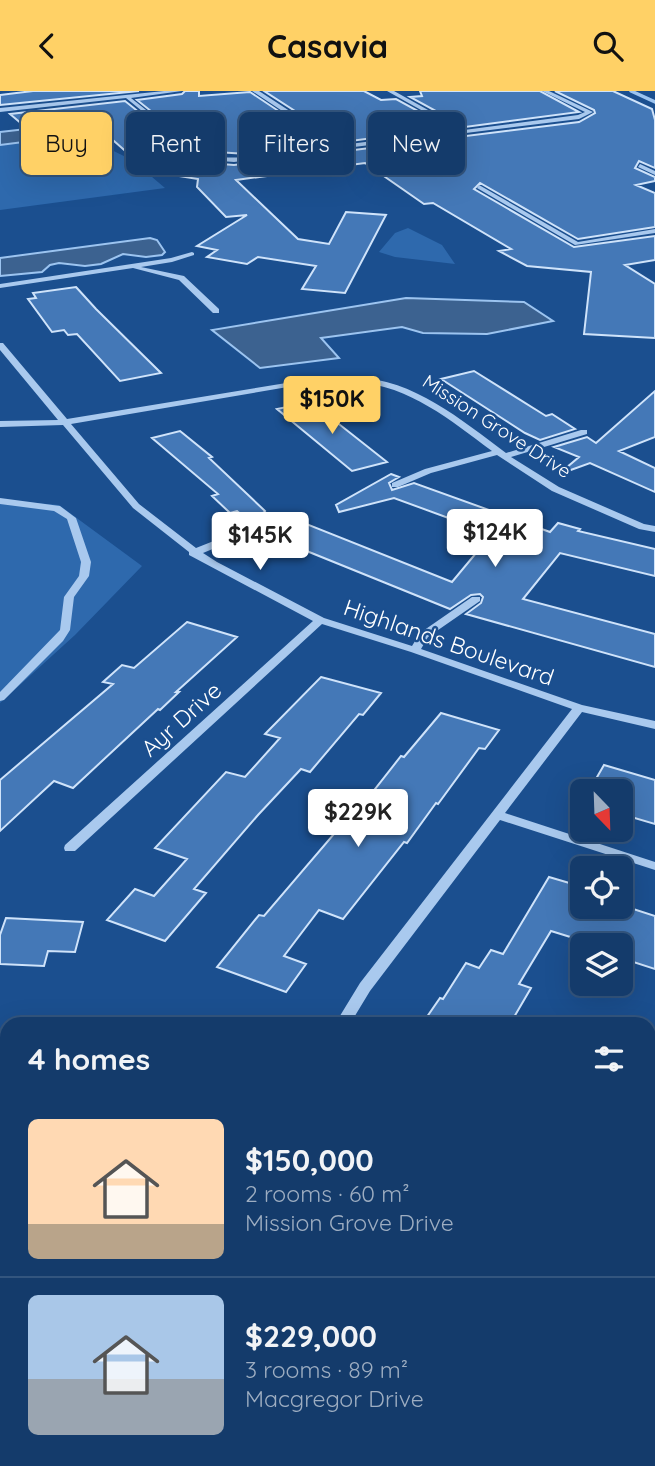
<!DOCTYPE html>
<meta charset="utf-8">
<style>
:root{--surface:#143b6b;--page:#214673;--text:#f1f3f6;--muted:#9dadc1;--line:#33557e;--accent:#ffd166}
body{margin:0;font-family:Quicksand,sans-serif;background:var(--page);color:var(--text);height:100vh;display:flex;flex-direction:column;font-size:26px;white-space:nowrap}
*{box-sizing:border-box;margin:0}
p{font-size:23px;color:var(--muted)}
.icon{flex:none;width:38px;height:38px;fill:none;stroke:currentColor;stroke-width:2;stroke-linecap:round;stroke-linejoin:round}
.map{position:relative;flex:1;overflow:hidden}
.sheet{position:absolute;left:0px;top:926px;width:656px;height:450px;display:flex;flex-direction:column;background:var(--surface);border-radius:21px 21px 0 0;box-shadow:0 7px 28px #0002,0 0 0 2px var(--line)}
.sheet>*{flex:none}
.banner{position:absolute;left:21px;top:21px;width:614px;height:63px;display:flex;gap:14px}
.needle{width:46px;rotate:157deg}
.buttons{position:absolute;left:570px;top:688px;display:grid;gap:14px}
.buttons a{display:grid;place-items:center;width:63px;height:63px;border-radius:10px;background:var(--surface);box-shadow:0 7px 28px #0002,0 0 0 2px var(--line);font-size:35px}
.price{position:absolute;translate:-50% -60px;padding:0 16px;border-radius:7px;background:#fff;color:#222;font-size:23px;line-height:46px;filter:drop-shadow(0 2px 4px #0008)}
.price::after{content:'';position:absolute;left:50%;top:42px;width:21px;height:16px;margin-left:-10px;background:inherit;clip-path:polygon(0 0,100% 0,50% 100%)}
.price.active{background:var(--accent);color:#111}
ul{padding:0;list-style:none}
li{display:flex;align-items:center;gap:21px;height:175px;padding:0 28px}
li+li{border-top:2px solid var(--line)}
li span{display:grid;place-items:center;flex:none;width:196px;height:140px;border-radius:10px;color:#555}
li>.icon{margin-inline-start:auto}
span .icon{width:84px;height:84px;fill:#fffc;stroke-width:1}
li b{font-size:30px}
h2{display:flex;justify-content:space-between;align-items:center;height:84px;padding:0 28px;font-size:30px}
.pill{padding:0 24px;border-radius:10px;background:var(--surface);box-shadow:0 7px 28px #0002,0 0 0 2px var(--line);font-size:24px;line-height:63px}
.pill.active{background:var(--accent);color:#111}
header{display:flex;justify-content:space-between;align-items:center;height:91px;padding:0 28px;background:var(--accent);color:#111;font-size:32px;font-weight:700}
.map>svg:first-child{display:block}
</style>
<header><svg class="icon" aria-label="back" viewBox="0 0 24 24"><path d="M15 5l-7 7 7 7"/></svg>Casavia<svg class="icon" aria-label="search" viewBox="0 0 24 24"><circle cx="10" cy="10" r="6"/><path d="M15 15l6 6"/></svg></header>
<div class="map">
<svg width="655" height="1375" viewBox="0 0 655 1375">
<rect width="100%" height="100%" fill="#1b4f8f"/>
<path fill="#2e69ad" d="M77,42L132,69L165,97L0,119V54Z
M408,137L442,154L455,173L395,166L379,161L395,142Z
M0,409L59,414L142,475L75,544L0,612Z"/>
<path fill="#3c6290" stroke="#9cc4f0" stroke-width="2" d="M70,33L78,44L0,54V41Z
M150,147L157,149L165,161L162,164L146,166L123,163L101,173L85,175L59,172L50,174L42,181L0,185V167Z
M406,207L524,211L553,230L487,243L423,242L402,236L321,247L339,267L260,277L212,239Z"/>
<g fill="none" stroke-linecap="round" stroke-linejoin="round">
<path stroke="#9cc4f0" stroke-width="3.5" d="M631,0L655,11"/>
</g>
<path fill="#4478b7" stroke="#cfe3fa" stroke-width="2" d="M33,0H139L0,14V4Z
M185,0H199V5L250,1L328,53L247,63L201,60L137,9L182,3Z
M264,0H364L381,9L396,8L449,37L343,51Z
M420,0H540L579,21L465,36L410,6L422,5Z
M555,0H613L652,18L655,29V77L639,70L635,77L655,86V90L636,94L655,102V136L578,148L480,92L474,98L574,156L655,145V169L625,174L655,193V247L584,243L591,181L527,175L499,160L511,158L433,112L424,113L365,72L236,89L298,148L329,153L346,121L386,124L345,202L302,198L316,175L258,166L247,173L207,166L217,159L197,155L247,124L226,126L197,96L198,88L148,80L88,27L23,34L10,23L125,10L195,66L208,72L234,74L579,31L595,22L594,19Z
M76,196L96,218L161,282L120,290L77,243L68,244L64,239L52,241L28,208L36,207L33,202Z
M474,280L546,325L552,323L575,338L540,349L525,342L441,288Z
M655,300V346L619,360L655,377V401L590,372L568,380L566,377L579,366L554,356L587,346L596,352Z
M311,311L387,371L352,380L277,318Z
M180,340L212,366L209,367L265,420L255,431L252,432L237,420L230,422L212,405L218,403L152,347Z
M391,383L399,386L389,392L392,399L414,392L550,441L558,432L580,438L578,440L655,458V485L560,462L523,508L655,543V576L466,523L481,512L483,506L480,503L471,504L450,518L277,448L304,432L452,491L492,443L394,407L339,421L336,414Z
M187,531L237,546L176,601H179L160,619L158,618L73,697L54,690L0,740V689L113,593L103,591L122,574L134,577Z
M321,586L381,602L363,624L359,623L310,681L301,678L258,724L194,798L206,802L165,850L107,829L135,798L154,805L187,768L155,757L226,681L245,686L280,647L265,643Z
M441,622L499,639L485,658L479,657L438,713L436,712L407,752L404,751L343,828L319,819L284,865L306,873L286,901L217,876L259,824L264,825L334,743L325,740L351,708L364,712L401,665L404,666Z
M604,674L655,689V733L621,723V700H589Z
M549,786L583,796V816L621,814L655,825V878L621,867V854H596L551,840L519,893L531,897L510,933H422L440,907L443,908L466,872L479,877L491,859L503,863Z
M6,827L83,831L75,861L48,860L44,875L0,873V844Z"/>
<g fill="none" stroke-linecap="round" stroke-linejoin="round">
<path fill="#a9c9ee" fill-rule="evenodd" d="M164,0H182L131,7L200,62C231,74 301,59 335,55L252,0H259L342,54L457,39L387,0H394L464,39L578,24L585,21L542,0H549L593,21L579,28L234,71L208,69L196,64L126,7L0,21V17Z
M640,73L655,80V84L638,76Z
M479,94L578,151L655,138V142L575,154L477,97Z
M192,161L194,162V164L172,171L141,176L184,185L219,218V222H213L179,189L133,177L0,197V193L171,167Z
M0,252H3L67,328L317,287C329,286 342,285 355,286C415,289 460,328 506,362L581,339H587V343L511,366L559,396L644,433L655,435V441L639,438L552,400L497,364L431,382L398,396H392V392L425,378L492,360C450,329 410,295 356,291C343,290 330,291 317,291L71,333L139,413L196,457L267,429H273V433L203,462L217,471L324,527L412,555L420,542L472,506H480V510L428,546L421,558L582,614L655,630V638L582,621L505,722L655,771V779L500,729L370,900L350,933H335L360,892L572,618L411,561L322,533L75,760H65L64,757L65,754L313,530L189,464V461L133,417L63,334L0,336V330L58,329L0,259Z
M0,407L60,415L76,427L91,471L89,485L74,506L70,539L63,550L4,609L0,610V601L60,539L64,506L79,485L81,471L67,428L54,420L0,413Z
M0,1038H7V1050H0Z
M305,1368H324L327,1375H307Z"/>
</g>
<g text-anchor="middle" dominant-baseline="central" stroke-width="5" stroke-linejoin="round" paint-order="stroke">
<g font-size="19" fill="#fff" stroke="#1b4f8f">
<text transform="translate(497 335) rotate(33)">Mission Grove Drive</text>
</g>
<g font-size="23" fill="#fff" stroke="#1b4f8f">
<text transform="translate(449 551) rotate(19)">Highlands Boulevard</text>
<text transform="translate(181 628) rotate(-42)">Ayr Drive</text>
</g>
</g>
</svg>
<div class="buttons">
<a><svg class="needle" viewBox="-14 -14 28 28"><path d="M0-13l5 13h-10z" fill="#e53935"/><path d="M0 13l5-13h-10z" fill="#9dadc1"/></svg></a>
<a><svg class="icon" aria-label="locate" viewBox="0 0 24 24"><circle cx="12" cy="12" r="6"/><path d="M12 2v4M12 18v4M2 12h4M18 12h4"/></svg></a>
<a><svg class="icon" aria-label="layers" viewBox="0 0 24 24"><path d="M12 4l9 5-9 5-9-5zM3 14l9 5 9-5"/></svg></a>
</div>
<b class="price active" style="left:332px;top:345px">$150K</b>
<b class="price" style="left:495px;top:478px">$124K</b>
<b class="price" style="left:260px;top:481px">$145K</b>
<b class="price" style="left:358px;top:758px">$229K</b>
<div class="banner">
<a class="pill active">Buy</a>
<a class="pill">Rent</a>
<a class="pill">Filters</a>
<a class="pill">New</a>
</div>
<section class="sheet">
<h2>4 homes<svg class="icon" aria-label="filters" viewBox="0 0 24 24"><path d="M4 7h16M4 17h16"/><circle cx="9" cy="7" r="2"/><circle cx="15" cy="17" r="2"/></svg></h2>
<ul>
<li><span style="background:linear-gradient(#ffd9b3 75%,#b9a48a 0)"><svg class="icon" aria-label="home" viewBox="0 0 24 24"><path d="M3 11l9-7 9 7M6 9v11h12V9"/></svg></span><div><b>$150,000</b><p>2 rooms · 60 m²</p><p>Mission Grove Drive</p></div></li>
<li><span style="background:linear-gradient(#a9c7e8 60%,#9aa5b1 0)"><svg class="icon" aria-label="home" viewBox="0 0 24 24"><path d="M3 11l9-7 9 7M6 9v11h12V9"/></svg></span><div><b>$229,000</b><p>3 rooms · 89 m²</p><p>Macgregor Drive</p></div></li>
</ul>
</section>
</div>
